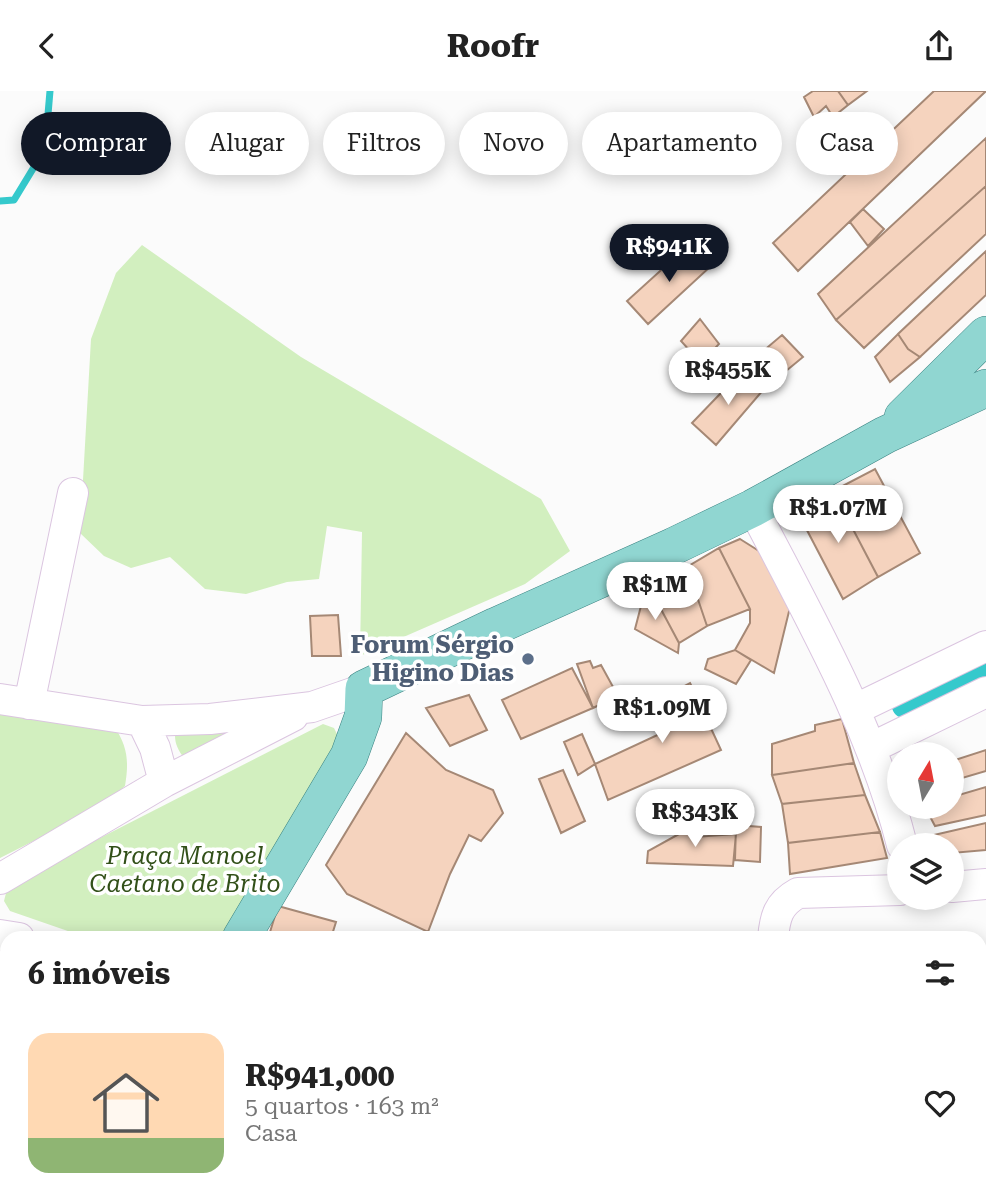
<!DOCTYPE html>
<html lang="pt">
<meta charset="utf-8">
<style>
:root{--surface:#fff;--page:#f2f2f2;--text:#222;--muted:#767676;--accent:#111827}
body{margin:0;font-family:"Roboto Serif",serif;background:var(--page);color:var(--text);height:100vh;display:flex;flex-direction:column;font-size:26px;white-space:nowrap}
*{box-sizing:border-box;margin:0}
p{font-size:23px;color:var(--muted)}
.icon{flex:none;width:38px;height:38px;fill:none;stroke:currentColor;stroke-width:2;stroke-linecap:round;stroke-linejoin:round}
.map{position:relative;flex:1;overflow:hidden}
.side{position:absolute;left:0px;top:840px;width:987px;height:273px;display:flex;flex-direction:column;background:var(--surface);border-radius:21px 21px 0 0;box-shadow:0 4px 18px #0003}
.side>*{flex:none}
.guide{position:absolute;left:21px;top:21px;width:945px;height:63px;display:flex;gap:14px}
.needle{width:46px;rotate:10deg}
.controls{position:absolute;left:887px;top:651px;display:grid;gap:14px}
.controls a{display:grid;place-items:center;width:77px;height:77px;border-radius:50%;background:var(--surface);box-shadow:0 4px 18px #0003;font-size:35px}
.price{position:absolute;translate:-50% -60px;padding:0 16px;border-radius:24px;background:#fff;color:#222;font-size:23px;line-height:46px;filter:drop-shadow(0 2px 4px #0008)}
.price::after{content:'';position:absolute;left:50%;top:42px;width:21px;height:16px;margin-left:-10px;background:inherit;clip-path:polygon(0 0,100% 0,50% 100%)}
.price.current{background:var(--accent);color:#fff}
ul{padding:0;list-style:none}
li{display:flex;align-items:center;gap:21px;height:175px;padding:0 28px}
li span{display:grid;place-items:center;flex:none;width:196px;height:140px;border-radius:21px;color:#555}
li>.icon{margin-inline-start:auto}
span .icon{width:84px;height:84px;fill:#fffc;stroke-width:1}
li b{font-size:30px}
h2{display:flex;justify-content:space-between;align-items:center;height:84px;padding:0 28px;font-size:30px}
.tag{padding:0 24px;border-radius:32px;background:var(--surface);box-shadow:0 4px 18px #0003;font-size:24px;line-height:63px}
.tag.current{background:var(--accent);color:#fff}
header{display:flex;justify-content:space-between;align-items:center;height:91px;padding:0 28px;background:var(--surface);font-size:32px;font-weight:700}
.map>svg:first-child{display:block}
</style>
<header><svg class="icon" aria-label="back" viewBox="0 0 24 24"><path d="M15 5l-7 7 7 7"/></svg>Roofr<svg class="icon" aria-label="share" viewBox="0 0 24 24"><path d="M12 15V3M7 8l5-5 5 5M5 13v7h14v-7"/></svg></header>
<div class="map">
<svg width="986" height="1113" viewBox="0 0 986 1113">
<rect width="100%" height="100%" fill="#fbfbfb"/>
<path fill="#d2efbf" d="M142,154L301,266L541,408L570,460L525,493L360,565L362,441L327,435L319,488L287,491L246,503L205,498L170,466L131,477L104,465L80,442L91,248L116,182Z
M0,615L114,635C128,656 129,671 125,695L101,716L0,767Z
M276,623L184,667C177,658 173,649 176,637Z
M323,633L334,637L340,649L224,847H88L10,820L4,810L8,794Z"/>
<g fill="none" stroke-linecap="round" stroke-linejoin="round">
<path stroke="#35c9cc" stroke-width="7" d="M0,110L14,109L45,58L50,0"/>
<path stroke="#35c9cc" stroke-width="24" d="M904,615L986,577"/>
</g>
<path fill="#f5d3be" stroke="#a58875" stroke-width="2" d="M813,0H838L848,14L833,26L826,15L814,26L804,6Z
M838,0H867L848,14Z
M934,0H986L798,180L773,152Z
M986,47V95L836,229L818,203Z
M986,95V143L864,257L836,229Z
M863,118L884,138L868,155L850,131Z
M691,152L711,175L648,233L627,210Z
M986,160V204L920,266L908,258L898,243Z
M700,228L719,253L701,272L681,250Z
M898,243L908,258L920,266L890,291L875,266Z
M782,244L803,266L786,280L762,261Z
M744,278L764,298L716,354L692,332Z
M875,378L920,462L878,486L833,400Z
M833,400L878,486L843,508L798,422Z
M740,448L775,470L793,504L774,582L735,559L750,532V518L719,457Z
M719,457L750,518L707,535L687,476Z
M687,476L707,535L679,552L647,492Z
M647,492L679,552L678,562L635,538Z
M338,524L341,565H312L310,525Z
M735,559L751,569L736,593L705,578L708,568Z
M590,570L593,577L601,574L618,605L593,617L577,573Z
M572,577L593,617L521,648L502,609Z
M690,592L721,659L608,709L595,673L664,641L650,613Z
M469,604L487,639L450,655L426,617Z
M842,628L854,672L772,684V653L815,640V634Z
M406,642L446,679L493,699L503,722L481,750L469,744L450,783L428,841L347,803L326,774Z
M582,643L595,673L578,684L564,651Z
M986,659V680L952,690V670Z
M854,672L865,704L782,713L772,684Z
M563,679L585,730L561,742L539,688Z
M986,696V724L935,735L925,716H952V706Z
M865,704L880,741L788,752L782,713Z
M681,730L695,733V746L736,743L733,775L647,772L648,760L679,743Z
M986,732V759L952,762V754H938L934,744Z
M736,734L761,736L760,771L735,769Z
M880,741L887,767L790,783L788,752Z
M278,815L336,831L331,847H289L270,841Z"/>
<g fill="none" stroke-linecap="round" stroke-linejoin="round">
<g stroke="#dbc5e0" stroke-width="32">
<path id="minor" d="M753,417C809,526 872,634 902,754
M0,608L142,630L210,628L312,616L364,598
M29,613L73,402
M856,618L986,555
M142,630L155,657L164,691
M871,657L986,601
M0,788L164,691L293,625
M952,796L986,793
M0,844L19,847
M773,847C775,826 778,813 798,802L900,799
M0,886L7,888
M0,996L7,999
M980,999L986,996
M980,1040L986,1037
M290,1106L308,1113
M522,1106L523,1113
M909,1106L910,1113
M822,1113L838,1106"/>
</g>
<g stroke="#3a8281" stroke-width="38">
<path id="major" d="M903,326L986,244
M241,847L349,665L363,626L364,598L496,535L674,455L753,417L885,344L986,297
M63,1113L74,1106
M130,1113L138,1106"/>
</g>
<use href="#minor" stroke="#fff" stroke-width="30"/>
<use href="#major" stroke="#90d6d1" stroke-width="37"/>
</g>
<circle fill="#5c6f8a" stroke="#fff" stroke-width="2.5" cx="528" cy="568" r="7"/>
<g text-anchor="middle" dominant-baseline="central" stroke-width="7" stroke-linejoin="round" paint-order="stroke">
<g font-size="24" font-weight="bold" fill="#4e5e75" stroke="#fff" text-anchor="end">
<text x="514" y="554">Forum Sérgio<tspan x="514" dy="28">Higino Dias</tspan></text>
</g>
<g font-size="24" font-style="italic" fill="#325019" stroke="#fff">
<text x="185" y="765">Praça Manoel<tspan x="185" dy="28">Caetano de Brito</tspan></text>
</g>
</g>
</svg>
<div class="controls">
<a><svg class="needle" viewBox="-14 -14 28 28"><path d="M0-13l5 13h-10z" fill="#e53935"/><path d="M0 13l5-13h-10z" fill="#767676"/></svg></a>
<a><svg class="icon" aria-label="layers" viewBox="0 0 24 24"><path d="M12 4l9 5-9 5-9-5zM3 14l9 5 9-5"/></svg></a>
</div>
<b class="price current" style="left:669px;top:193px">R$941K</b>
<b class="price" style="left:728px;top:316px">R$455K</b>
<b class="price" style="left:838px;top:454px">R$1.07M</b>
<b class="price" style="left:655px;top:531px">R$1M</b>
<b class="price" style="left:662px;top:654px">R$1.09M</b>
<b class="price" style="left:695px;top:758px">R$343K</b>
<div class="guide">
<a class="tag current">Comprar</a>
<a class="tag">Alugar</a>
<a class="tag">Filtros</a>
<a class="tag">Novo</a>
<a class="tag">Apartamento</a>
<a class="tag">Casa</a>
</div>
<section class="side">
<h2>6 imóveis<svg class="icon" aria-label="filters" viewBox="0 0 24 24"><path d="M4 7h16M4 17h16"/><circle cx="9" cy="7" r="2"/><circle cx="15" cy="17" r="2"/></svg></h2>
<ul>
<li><span style="background:linear-gradient(#ffd9b3 75%,#8fb573 0)"><svg class="icon" aria-label="home" viewBox="0 0 24 24"><path d="M3 11l9-7 9 7M6 9v11h12V9"/></svg></span><div><b>R$941,000</b><p>5 quartos · 163 m²</p><p>Casa</p></div><svg class="icon" aria-label="heart" viewBox="0 0 24 24"><path d="M12 20l-8-8c-3-5 5-10 8-4 3-6 11-1 8 4z"/></svg></li>
</ul>
</section>
</div>
